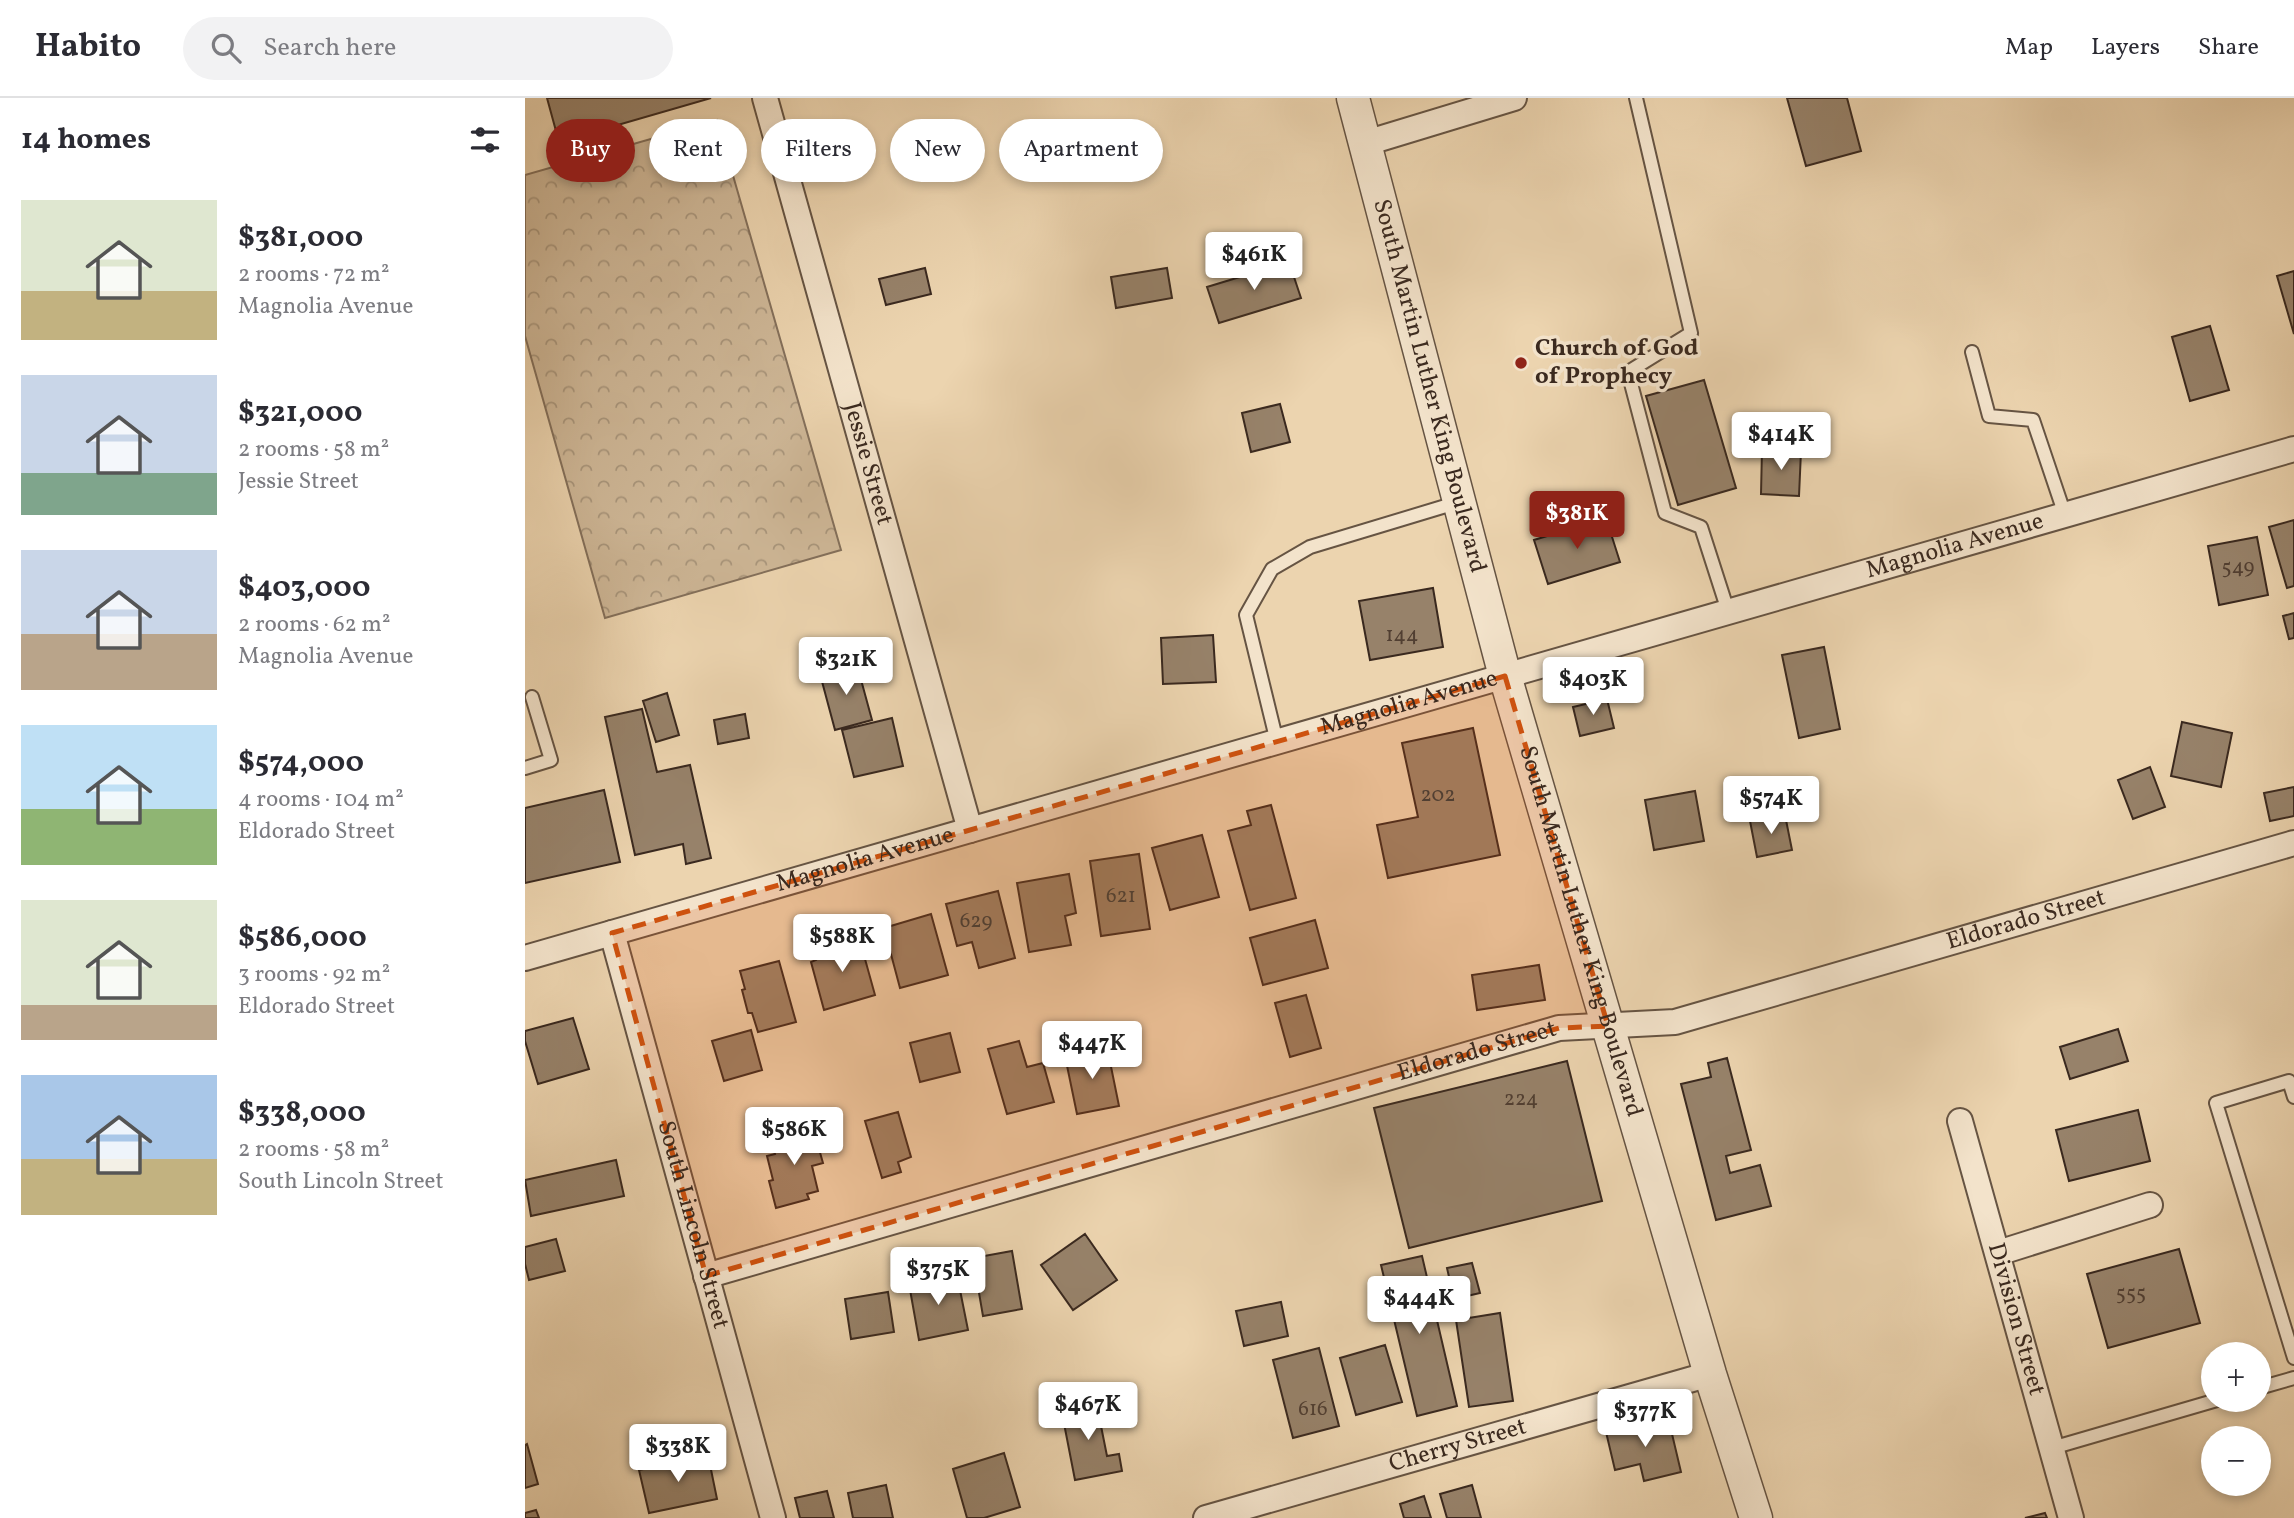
<!DOCTYPE html>
<meta charset="utf-8">
<style>
:root{--surface:#fff;--page:#f2f2f3;--text:#2b2b33;--muted:#7c7c81;--line:#e1e1e2;--accent:#8f2418}
body{margin:0;font-family:Vollkorn,serif;background:var(--page);color:var(--text);height:100vh;display:flex;flex-direction:column;font-size:26px;white-space:nowrap}
*{box-sizing:border-box;margin:0}
p{font-size:23px;color:var(--muted)}
.icon{flex:none;width:38px;height:38px;fill:none;stroke:currentColor;stroke-width:2;stroke-linecap:round;stroke-linejoin:round}
.map{position:relative;flex:1;overflow:hidden}
.details{display:flex;flex-direction:column;background:var(--surface);width:525px}
.details>*{flex:none}
.guide{position:absolute;left:21px;top:21px;width:665px;height:63px;display:flex;gap:14px}
.fabs{position:absolute;left:1676px;top:1244px;display:grid;gap:14px}
.fabs a{display:grid;place-items:center;width:70px;height:70px;border-radius:50%;background:var(--surface);box-shadow:0 4px 10px #0003;font-size:35px}
.price{position:absolute;translate:-50% -60px;padding:0 16px;border-radius:7px;background:#fff;color:#222;font-size:23px;line-height:46px;filter:drop-shadow(0 2px 4px #0008)}
.price::after{content:'';position:absolute;left:50%;top:42px;width:21px;height:16px;margin-left:-10px;background:inherit;clip-path:polygon(0 0,100% 0,50% 100%)}
.price.active{background:var(--accent);color:#fff}
ul{padding:0;list-style:none}
li{display:flex;align-items:center;gap:21px;height:175px;padding:0 21px}
li span{display:grid;place-items:center;flex:none;width:196px;height:140px;border-radius:0px;color:#555}
li>.icon{margin-inline-start:auto}
span .icon{width:84px;height:84px;fill:#fffc;stroke-width:1}
li b{font-size:30px}
h2{display:flex;justify-content:space-between;align-items:center;height:84px;padding:0 21px;font-size:30px}
.chip{padding:0 24px;border-radius:32px;background:var(--surface);box-shadow:0 4px 10px #0003;font-size:24px;line-height:63px}
.chip.active{background:var(--accent);color:#fff}
header{display:flex;align-items:center;gap:42px;box-sizing:border-box;height:98px;padding:0 35px;background:var(--surface);border-bottom:2px solid var(--line)}
header strong{font-size:33px}
nav{display:flex;gap:38px;margin-inline-start:auto;font-size:24px}
.search{width:490px;height:63px;background:var(--page);display:flex;align-items:center;gap:18px;box-sizing:border-box;padding:0 24px;border-radius:38px;color:var(--muted);font-size:26px}
main{display:flex;flex:1;min-height:0}
.map>svg:first-child{display:block}
</style>
<header>
<strong>Habito</strong>
<div class="search"><svg class="icon" aria-label="search" viewBox="0 0 24 24"><circle cx="10" cy="10" r="6"/><path d="M15 15l6 6"/></svg>Search here</div>
<nav><a>Map</a><a>Layers</a><a>Share</a></nav>
</header>
<main>
<section class="details">
<h2>14 homes<svg class="icon" aria-label="filters" viewBox="0 0 24 24"><path d="M4 7h16M4 17h16"/><circle cx="9" cy="7" r="2"/><circle cx="15" cy="17" r="2"/></svg></h2>
<ul>
<li><span style="background:linear-gradient(#dfe7d0 65%,#c2b280 0)"><svg class="icon" aria-label="home" viewBox="0 0 24 24"><path d="M3 11l9-7 9 7M6 9v11h12V9"/></svg></span><div><b>$381,000</b><p>2 rooms · 72 m²</p><p>Magnolia Avenue</p></div></li>
<li><span style="background:linear-gradient(#c9d6e8 70%,#7fa58c 0)"><svg class="icon" aria-label="home" viewBox="0 0 24 24"><path d="M3 11l9-7 9 7M6 9v11h12V9"/></svg></span><div><b>$321,000</b><p>2 rooms · 58 m²</p><p>Jessie Street</p></div></li>
<li><span style="background:linear-gradient(#c9d6e8 60%,#b9a48a 0)"><svg class="icon" aria-label="home" viewBox="0 0 24 24"><path d="M3 11l9-7 9 7M6 9v11h12V9"/></svg></span><div><b>$403,000</b><p>2 rooms · 62 m²</p><p>Magnolia Avenue</p></div></li>
<li><span style="background:linear-gradient(#bfe0f5 60%,#8fb573 0)"><svg class="icon" aria-label="home" viewBox="0 0 24 24"><path d="M3 11l9-7 9 7M6 9v11h12V9"/></svg></span><div><b>$574,000</b><p>4 rooms · 104 m²</p><p>Eldorado Street</p></div></li>
<li><span style="background:linear-gradient(#dfe7d0 75%,#b9a48a 0)"><svg class="icon" aria-label="home" viewBox="0 0 24 24"><path d="M3 11l9-7 9 7M6 9v11h12V9"/></svg></span><div><b>$586,000</b><p>3 rooms · 92 m²</p><p>Eldorado Street</p></div></li>
<li><span style="background:linear-gradient(#a9c7e8 60%,#c2b280 0)"><svg class="icon" aria-label="home" viewBox="0 0 24 24"><path d="M3 11l9-7 9 7M6 9v11h12V9"/></svg></span><div><b>$338,000</b><p>2 rooms · 58 m²</p><p>South Lincoln Street</p></div></li>
</ul>
</section>
<div class="map">
<svg width="1769" height="1420" viewBox="0 0 1769 1420">
<defs>
<pattern id="forest-crowns" width="20" height="18" patternUnits="userSpaceOnUse" patternTransform="scale(1.75)"><rect width="20" height="18" fill="#ceb797"/><path d="M2 6a3 3 0 1 1 6 0M12 15a3 3 0 1 1 6 0" fill="none" stroke="#a8957b"/></pattern>
</defs>
<rect width="100%" height="100%" fill="#ecd4af"/>
<filter id="stains"><feTurbulence type="fractalNoise" baseFrequency=".00286" numOctaves="4"/><feColorMatrix values="0 0 0 0 .2 0 0 0 0 .09 0 0 0 0 .02 0 0 0 .5 -.17"/></filter>
<radialGradient id="worn" r=".72"><stop offset=".6" stop-color="#630" stop-opacity="0"/><stop offset="1" stop-color="#630" stop-opacity=".3"/></radialGradient>
<path fill="url(#forest-crowns)" stroke="#84705b" stroke-width="2" d="M192,22L316,452L80,520L0,238V77Z"/>
<path fill="#97826a" stroke="#3a291f" stroke-width="2" d="M22,0H186L34,44Z
M1262,0H1322L1336,53L1281,68Z
M764,164L776,200L694,225L682,189Z
M400,170L406,196L361,207L354,181Z
M642,170L647,200L591,210L586,179Z
M1769,173V236L1752,178Z
M1685,228L1704,292L1665,303L1647,239Z
M1179,282L1211,390L1153,407L1121,298Z
M755,306L765,344L726,354L717,315Z
M1237,351L1276,353L1274,398L1236,396Z
M1081,420L1095,464L1023,486L1009,442Z
M1769,422V488L1762,490L1744,429Z
M1732,439L1743,497L1694,507L1683,448Z
M908,490L918,549L845,562L834,503Z
M1769,515V540L1764,541L1758,518Z
M688,537L691,584L638,586L636,540Z
M1299,549L1315,631L1274,640L1257,557Z
M332,567L347,622L310,632L295,576Z
M142,595L154,637L131,644L118,603Z
M1082,601L1089,630L1055,638L1048,609Z
M117,611L132,674L165,667L186,760L161,766L158,746L110,757L80,619Z
M220,616L224,640L193,646L189,622Z
M367,620L378,668L329,679L317,632Z
M1657,624L1707,635L1696,689L1646,678Z
M948,630L975,757L863,780L852,727L893,719L877,645Z
M1625,669L1640,709L1608,721L1593,682Z
M1769,689V718L1745,723L1739,695Z
M79,692L95,764L0,785V710Z
M1170,693L1179,743L1129,752L1120,702Z
M746,707L771,800L725,812L703,733L726,727L722,713Z
M1260,717L1267,752L1232,759L1225,723Z
M677,737L694,799L645,812L627,750Z
M614,756L625,831L576,838L565,763Z
M544,776L551,815L540,818L546,847L504,854L492,785Z
M473,793L490,860L454,870L447,844L432,848L421,806Z
M406,816L423,877L375,890L359,830Z
M790,822L803,870L738,887L725,840Z
M316,839L319,848L335,843L350,897L299,912L286,864L291,862L289,855L298,853L296,845Z
M254,863L271,924L233,934L227,915H223L217,892L220,891L215,873Z
M1014,867L1020,902L952,912L947,877Z
M781,897L796,950L765,959L750,905Z
M48,920L64,971L13,986L0,943V933Z
M1593,931L1603,963L1545,981L1535,949Z
M226,932L237,972L199,983L187,943Z
M425,935L435,974L395,984L385,945Z
M494,943L502,969L518,965L529,1004L482,1016L463,951Z
M582,949L594,1008L552,1016L540,958Z
M1202,960L1226,1052L1201,1058L1205,1075L1235,1067L1246,1108L1191,1122L1156,986L1186,979L1183,965Z
M1042,963L1077,1103L884,1150L849,1010Z
M1613,1012L1625,1063L1544,1083L1531,1032Z
M373,1014L386,1059L373,1064L376,1074L357,1080L340,1023Z
M288,1030L298,1065L287,1068L293,1093L282,1096L284,1101L251,1110L244,1083L248,1082L242,1058L250,1056L246,1041Z
M91,1062L99,1098L6,1118L0,1082Z
M560,1136L592,1182L548,1212L516,1167Z
M31,1141L40,1173L4,1182L0,1166V1149Z
M1654,1151L1675,1225L1583,1250L1562,1176Z
M487,1153L497,1211L458,1218L448,1160Z
M897,1158L932,1308L892,1318L856,1167Z
M947,1165L955,1195L929,1201L922,1170Z
M432,1177L443,1232L394,1242L384,1186Z
M363,1194L369,1234L326,1241L320,1201Z
M756,1204L763,1238L719,1248L711,1213Z
M975,1215L988,1303L944,1309L931,1222Z
M860,1247L877,1304L831,1317L815,1260Z
M794,1250L814,1328L768,1340L748,1262Z
M571,1303L582,1358L594,1356L597,1373L550,1382L536,1310Z
M1143,1319L1156,1374L1119,1383L1115,1366L1090,1372L1081,1334Z
M2,1346L13,1386L0,1390V1347Z
M479,1355L495,1409L459,1420H442L428,1371Z
M183,1357L192,1401L124,1415L114,1372Z
M361,1387L368,1420H328L323,1395Z
M947,1387L956,1420H922L915,1396Z
M302,1393L309,1420H275L270,1400Z
M899,1398L906,1420H879L875,1406Z
M11,1412L14,1420H0V1415Z
M1520,1415L1522,1420H1500Z"/>
<g fill="none" stroke-linecap="round" stroke-linejoin="round">
<g stroke="#665443" stroke-width="16">
<path id="service" d="M1111,0L1166,235L1103,274L1140,415L1176,429L1203,513
M1447,254L1464,318L1508,322L1540,417
M752,644L721,517L747,471L785,449L934,404
M0,670L26,662L7,599
M1769,999L1764,983L1691,1005L1769,1260
M1734,1290L1769,1280
M1527,1350L1692,1302"/>
</g>
<g stroke="#665443" stroke-width="28">
<g id="minor">
<path id="s1" d="M240,0L445,732"/>
<path d="M841,45L989,0"/>
<path id="s2" d="M87,835L248,1420"/>
<path id="s3" d="M0,860L1769,351"/>
<path id="s4" d="M1435,1023L1546,1420"/>
<path d="M1473,1155L1625,1107"/>
<path id="s5" d="M181,1178L1034,930L1150,924L1769,745"/>
<path id="s6" d="M681,1420L1185,1276"/>
</g>
</g>
<g stroke="#665443" stroke-width="35">
<g id="tertiary">
<path id="s7" d="M828,0L980,578L1185,1276L1231,1420"/>
</g>
</g>
<use href="#service" stroke="#f3e3cb" stroke-width="12"/>
<use href="#minor" stroke="#f3e3cb" stroke-width="24"/>
<use href="#tertiary" stroke="#f3e3cb" stroke-width="32"/>
</g>
<path fill="#ce520f" fill-opacity="0.2" stroke="#ce520f" stroke-width="5" stroke-dasharray="14 9" stroke-linejoin="round" d="M980,578L1083,928L1034,930L181,1178L87,835Z"/>
<circle fill="#8f2418" stroke="#f3e3cb" stroke-width="2.5" cx="996" cy="265" r="7"/>
<g text-anchor="middle" dominant-baseline="central" stroke-width="7" stroke-linejoin="round" paint-order="stroke">
<g font-size="21" fill="#513f32">
<text x="1713" y="469">549</text>
<text x="877" y="537">144</text>
<text x="913" y="697">202</text>
<text x="596" y="798">621</text>
<text x="451" y="823">629</text>
<text x="996" y="1001">224</text>
<text x="1606" y="1195">555</text>
<text x="788" y="1311">616</text>
</g>
<g font-size="24" font-weight="bold" fill="#3a291f" stroke="#f3e3cb" text-anchor="start">
<text x="1010" y="251">Church of God<tspan x="1010" dy="28">of Prophecy</tspan></text>
</g>
<g font-size="24" fill="#3a291f" stroke="#f3e3cb">
<text stroke="none"><textPath href="#s7" startOffset="298">South Martin Luther King Boulevard</textPath></text>
<text stroke="none"><textPath href="#s1" startOffset="380">Jessie Street</textPath></text>
<text stroke="none"><textPath href="#s3" startOffset="1488">Magnolia Avenue</textPath></text>
<text stroke="none"><textPath href="#s3" startOffset="920">Magnolia Avenue</textPath></text>
<text stroke="none"><textPath href="#s3" startOffset="354">Magnolia Avenue</textPath></text>
<text stroke="none"><textPath href="#s5" startOffset="1370">Eldorado Street</textPath></text>
<text stroke="none"><textPath href="#s7" startOffset="864">South Martin Luther King Boulevard</textPath></text>
<text stroke="none"><textPath href="#s5" startOffset="803">Eldorado Street</textPath></text>
<text stroke="none"><textPath href="#s2" startOffset="303">South Lincoln Street</textPath></text>
<text stroke="none"><textPath href="#s4" startOffset="206">Division Street</textPath></text>
<text stroke="none"><textPath href="#s6" startOffset="262">Cherry Street</textPath></text>
</g>
</g>
<rect width="100%" height="100%" filter="url(#stains)"/>
<rect width="100%" height="100%" fill="url(#worn)"/>
</svg>
<div class="fabs">
<a>+</a>
<a>−</a>
</div>
<b class="price" style="left:729px;top:194px">$461K</b>
<b class="price" style="left:1256px;top:374px">$414K</b>
<b class="price active" style="left:1052px;top:453px">$381K</b>
<b class="price" style="left:321px;top:599px">$321K</b>
<b class="price" style="left:1068px;top:619px">$403K</b>
<b class="price" style="left:1246px;top:738px">$574K</b>
<b class="price" style="left:317px;top:876px">$588K</b>
<b class="price" style="left:567px;top:983px">$447K</b>
<b class="price" style="left:269px;top:1069px">$586K</b>
<b class="price" style="left:413px;top:1209px">$375K</b>
<b class="price" style="left:894px;top:1238px">$444K</b>
<b class="price" style="left:563px;top:1344px">$467K</b>
<b class="price" style="left:1120px;top:1351px">$377K</b>
<b class="price" style="left:153px;top:1386px">$338K</b>
<div class="guide">
<a class="chip active">Buy</a>
<a class="chip">Rent</a>
<a class="chip">Filters</a>
<a class="chip">New</a>
<a class="chip">Apartment</a>
</div>
</div>
</main>
